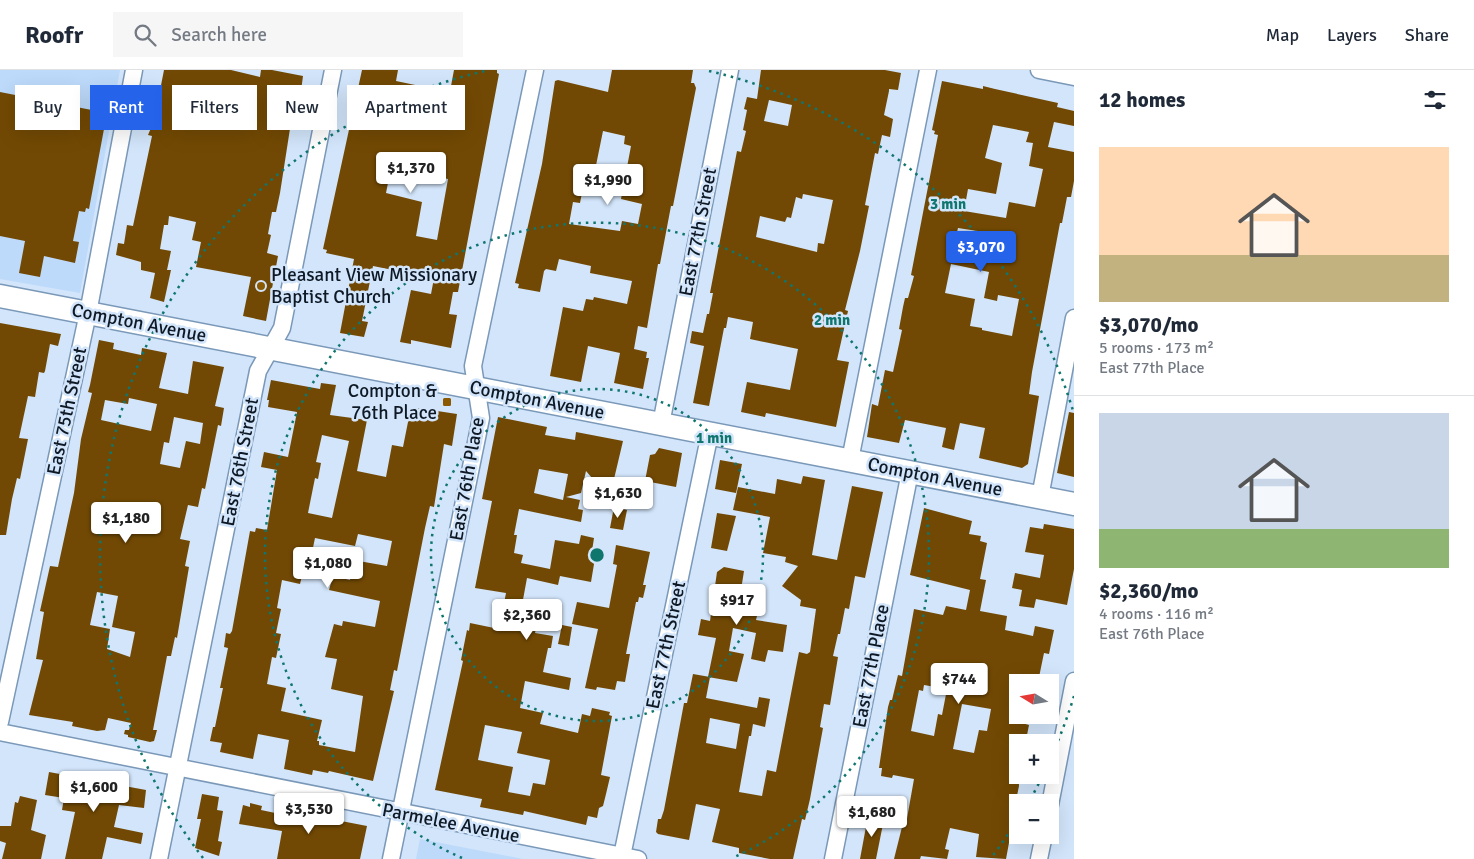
<!DOCTYPE html>
<meta charset="utf-8">
<style>
:root{--surface:#fff;--page:#f6f6f7;--text:#1f2937;--muted:#747a83;--line:#e0e1e3;--accent:#2563eb}
body{margin:0;font-family:Signika,sans-serif;background:var(--page);color:var(--text);height:100vh;display:flex;flex-direction:column;font-size:19px;white-space:nowrap}
*{box-sizing:border-box;margin:0}
p{font-size:16px;color:var(--muted)}
.icon{flex:none;width:28px;height:28px;fill:none;stroke:currentColor;stroke-width:2;stroke-linecap:round;stroke-linejoin:round}
.map{position:relative;flex:1;overflow:hidden}
.details{display:flex;flex-direction:column;background:var(--surface);width:400px}
.details>*{flex:none}
.top-card{position:absolute;left:15px;top:15px;width:475px;height:45px;display:flex;gap:10px}
.needle{width:32px;rotate:281deg}
.controls{position:absolute;left:1009px;top:604px;display:grid;gap:10px}
.controls a{display:grid;place-items:center;width:50px;height:50px;border-radius:0px;background:var(--surface);box-shadow:0 5px 20px #0002;font-size:25px}
.price{position:absolute;translate:-50% -42px;padding:0 11px;border-radius:5px;background:#fff;color:#222;font-size:16px;line-height:32px;filter:drop-shadow(0 1px 2px #0008)}
.price::after{content:'';position:absolute;left:50%;top:30px;width:15px;height:11px;margin-left:-8px;background:inherit;clip-path:polygon(0 0,100% 0,50% 100%)}
.price.current{background:var(--accent);color:#fff}
ul{padding:0;list-style:none}
li{display:grid;align-content:center;gap:10px;height:265px;padding:0 25px}
li+li{border-top:1px solid var(--line)}
li span{display:grid;place-items:center;height:155px;border-radius:0px;color:#555}
li>.icon{margin-inline-start:auto}
span .icon{width:90px;height:90px;fill:#fffc;stroke-width:1}
li b{font-size:21px}
h2{display:flex;justify-content:space-between;align-items:center;height:60px;padding:0 25px;font-size:21px}
.chip{padding:0 18px;border-radius:0px;background:var(--surface);box-shadow:0 5px 20px #0002;font-size:18px;line-height:45px}
.chip.current{background:var(--accent);color:#fff}
header{display:flex;align-items:center;gap:30px;box-sizing:border-box;height:70px;padding:0 25px;background:var(--surface);border-bottom:1px solid var(--line)}
header strong{font-size:24px}
nav{display:flex;gap:28px;margin-inline-start:auto;font-size:18px}
.search{width:350px;height:45px;background:var(--page);display:flex;align-items:center;gap:12px;box-sizing:border-box;padding:0 18px;border-radius:0px;color:var(--muted);font-size:19px}
main{display:flex;flex:1;min-height:0}
.map>svg:first-child{display:block}
</style>
<header>
<strong>Roofr</strong>
<div class="search"><svg class="icon" aria-label="search" viewBox="0 0 24 24"><circle cx="10" cy="10" r="6"/><path d="M15 15l6 6"/></svg>Search here</div>
<nav><a>Map</a><a>Layers</a><a>Share</a></nav>
</header>
<main>
<div class="map">
<svg width="1074" height="789" viewBox="0 0 1074 789">
<rect width="100%" height="100%" fill="#d2e5fa"/>
<path fill="#bddafb" d="M0,0H120L80,223L0,209Z
M420,769L523,789H416Z"/>
<path fill="#724904" fill-rule="evenodd" d="M164,0H231L260,7L261,0H272L303,6L301,21L296,20L280,123L276,142H272L268,164L271,165L267,183L278,186L266,251L243,246L251,207L196,197L201,172L192,170L196,152L169,146L168,155H164L160,179L171,181L167,200H171L164,232L150,228L155,203L141,200V192L116,185L118,173L124,174L127,155L133,156L152,66L148,65L154,51Z
M362,0H398L396,11L420,16L415,36L443,41L445,31L448,32L454,0H497V3L499,4L458,222H453L449,244L457,245L451,278L411,270V274L400,272L411,220L431,224L435,203L414,199L413,204L373,196L362,251L368,252L364,267L340,263L354,189L326,183L327,180L323,179ZM391,98L448,109L437,170L416,166L422,132L386,123Z
M612,0H693L691,13H694L696,18L673,136H671L660,194H658L647,258L638,256L634,279L647,282L646,288H649L643,319L614,313L620,283L588,276L581,312L550,306L563,237L583,241L586,229L593,230L594,227L627,234L632,211L590,203L591,196L559,189L556,201L546,199L544,201L540,222L518,218L519,214L515,213L542,94L555,11L558,10L608,22ZM603,61L625,66L624,74L631,76L621,129L642,134L638,154L622,151L620,161L569,154L573,132L580,133L584,113L592,115Z
M761,0H885L901,3L898,20L889,19V21L884,45L893,49L890,67L882,65L878,84L875,83L865,135L869,136L860,181L845,240L848,241L837,290L849,292L836,357L766,343L765,347L741,342L747,312L790,320L798,279L750,269L753,252L728,247L726,258H724L709,336L693,333L704,276L690,273L692,261L703,263L707,244H709L713,223H710L737,81L741,82L746,61L743,60L747,40L744,39L747,27L757,29ZM769,30L792,35L788,56L764,51ZM803,124L833,130L824,174L818,173L817,182L756,167L760,146L785,152L787,147L791,148L796,127L802,129Z
M942,11L983,19V16L995,19L1058,33L1057,37L1074,41V56L1054,52L1048,77L1074,82V111L1071,127H1067L1062,153H1060L1032,302L1029,324L1039,326L1028,394L1022,398L979,388L985,358L960,353L954,380L942,377L946,358L905,350L899,373L867,367L872,334L878,336L885,300L893,302L902,260L899,259L903,237L905,228H908L914,206L911,205L938,65L934,64L935,61L932,60ZM993,55L1029,62L1026,72L1033,73L1029,96L1043,99L1035,137L1009,132L1006,148L964,141L968,119L996,124L1002,93L985,88ZM958,158L997,164L993,188L955,180L953,178ZM951,194L989,202L984,228L997,231L998,225L1019,229L1012,266L982,260V258L970,256L975,229L945,223Z
M0,22L107,43L89,139L86,138L85,142L79,141L73,171L79,172L75,193L44,186L40,207L19,203L25,171L0,166Z
M0,253L61,264L58,276L50,274L45,301L44,303L39,302L35,327L28,326L19,368L28,369L20,409L17,408L12,429L6,465H0Z
M99,270L114,273L113,279L141,285L142,278L167,283L159,318L188,324L193,291L224,297L215,336L224,338L221,356L218,355L205,419L202,418L198,437L188,435L180,469L190,471L185,496L189,497L177,568L175,567L171,586H167L153,660H157L154,671L150,672L128,667V665L124,664L125,660H129L131,653L108,648L105,660L97,661L72,656L73,652L29,645L43,590L36,589L44,542L40,541L50,496L58,497L74,423L81,369L92,323L88,322L90,315ZM129,328L157,334L151,361L101,350L105,330L128,334ZM174,347L203,353L200,374L186,371L180,398L160,394L164,372L169,373ZM97,522L118,526L112,557L135,562L130,587L107,579L110,559L90,555Z
M271,310L320,319L321,313L336,315L330,345L367,350L357,401L386,407L392,375L403,377L411,337L457,344L452,376L444,374L434,437L430,436L425,458L397,601L394,600L390,620L394,621L373,711L329,701L328,703L313,700L312,705L284,699L289,670L258,664L253,689L220,682L222,673L210,671L213,657H215L223,618H220L228,578L224,577L226,563L230,564L232,561L250,461L255,462L256,458L267,460L277,400L261,397L264,382L288,387L297,342L268,337L269,330H267ZM322,365L349,371L332,448L308,443L315,408L318,409L321,393L316,392ZM358,464L392,471L387,496L353,490L350,510L333,506L329,520L380,531L375,557L343,551L342,556L334,554L325,587L337,589L331,619L363,626L355,682L319,675V671H317L322,650L281,641L286,618L267,614L272,587L276,588L281,564L276,563L281,539L277,538L282,510L300,514L303,502H308L315,468L355,476Z
M1069,342L1074,343V407L1057,403Z
M498,347L547,357L545,365L575,370L576,362L623,371L614,409L611,408L610,413H607L604,418L599,416L586,401L581,423L566,427L580,430L578,439L583,440L581,452L519,439L514,465H517L514,483L523,485L521,493L550,499L555,470L579,474L581,465L594,468L592,481L596,482L591,512L560,506L558,515L527,508L522,535L540,539L535,563L553,566L551,578H548L543,602L571,608L569,620L525,611L520,638L543,643L540,654L578,663L582,644L590,646L592,638L610,642L609,645L612,646L601,705L610,707L606,724L603,736L599,738L597,748L588,746L586,755L524,741L523,745L480,737L482,729L435,720L463,591L461,590L467,560L469,561L470,553L499,559L506,523L475,518L492,431L482,429ZM539,399L568,404L563,430L534,423ZM485,655L522,662L517,683L550,690L545,715L533,713L530,726L508,722L513,697L478,690Z
M659,378L682,383L676,417L645,411L650,385L655,384Z
M720,390L742,394L736,423L715,419Z
M803,406L825,410L812,485L837,490L852,416L883,422L865,508L855,506L849,539L845,538L840,564H838L833,586L838,587L830,635L824,634L820,657L823,658L810,729L805,750L802,749L793,789H770L739,783V778L712,772L720,739L696,734L689,770L658,764L656,762L658,749H661L664,740L684,633H687L693,604L710,607L706,628L757,638L759,627L770,629L765,657L753,654L751,666H749L739,722L762,726L767,700L776,702L799,582L807,584L810,582L816,539L800,536L801,530L782,516L798,496L785,492L786,487L763,483L770,447L733,440L738,417L775,424L777,409L801,414ZM710,648L740,654L736,679L706,673Z
M614,437L627,440L623,460L610,458Z
M924,438L972,451L969,464L981,466L980,471L987,473L980,509L986,510L980,541L1007,546L1005,560L1033,566L1035,556L1054,560L1049,584L1044,583L1038,612L1018,610V652L1029,655L1026,670L1018,669L1019,716L1012,750L1017,752L1015,762H1011L1006,789L976,787L979,764L950,758L945,779L949,780L947,789L921,786L920,789H894L903,753L906,754L914,709L893,705L892,708L881,706L882,698H879L888,637L890,630H892L898,605L902,606L914,539L943,545L946,536L966,540L970,520L910,505ZM924,615L947,619L942,645L938,644L934,666L911,661L919,620L923,621ZM962,634L991,639L987,661L979,660L974,683L953,679Z
M717,443L736,446L727,481L711,478Z
M1044,454L1074,459V499L1067,535L1036,529L1034,538L1019,536L1022,520L1012,518L1015,503L1040,508L1044,485L1025,482L1030,457L1043,459Z
M616,475L650,482L643,515H646L643,528L639,527L638,532H636L626,584H630L625,612L617,611L615,620L597,617L596,620L585,618L598,559L572,554L577,532L609,538L617,495L613,494Z
M724,497L744,501L741,520L762,525L756,550L787,555L783,582L768,580L765,592L751,589L756,563L733,558L729,581L744,584L737,612L708,607L716,568L698,565L701,549L710,551L717,502Z
M562,555L572,557L569,576L558,574Z
M49,702L146,720L144,738L119,735L114,757L143,763L141,774L107,767L102,789H65L75,742L62,740L64,728L45,725Z
M202,724L219,727L217,740L223,741L218,771L222,772L219,786L195,778L201,749H197Z
M20,726L37,730L31,760L46,765L41,789H2L6,773L0,771V756H11L15,732L18,733Z
M250,733L262,736L261,740L299,748L327,754L328,749L336,750L367,756L360,789H277L282,761L239,754L243,735L250,737Z
M868,746L884,749L876,789H860Z"/>
<g fill="none" stroke-linecap="round" stroke-linejoin="round">
<g stroke="#7a98b8" stroke-width="19">
<path id="street" d="M1039,0L1074,7
M661,354L730,0
M850,390L928,0
M1040,427L1074,248
M0,652L88,243L134,0
M0,662L638,789
M1050,735L1074,611
M622,786L710,363
M159,789L258,301L282,258L333,0
M391,789L481,348L473,296L535,0
M833,789L910,402
M1039,789L1044,765"/>
</g>
<g stroke="#7a98b8" stroke-width="25">
<path id="secondary" d="M0,226L1074,434"/>
</g>
<use href="#street" stroke="#fff" stroke-width="16"/>
<use href="#secondary" stroke="#fff" stroke-width="22"/>
</g>
<g fill="none" stroke="#0f766e" stroke-width="2.5" stroke-dasharray="2.5 5">
<circle cx="597" cy="485" r="166"/>
<path d="M462 788A332 332 0 1 1 732 788"/>
<path d="M1074 626A497 497 0 0 1 1051 687M1042 707A497 497 0 0 1 1030 730M1016 752A497 497 0 0 1 991 788M203 788A497 497 0 0 1 485 1M709 1A497 497 0 0 1 1074 344"/>
</g>
<g fill="#8a5902" stroke="#d2e5fa" stroke-width="2">
<circle cx="261" cy="216" r="5"/>
<rect x="442" y="327" width="10" height="10" rx="2.5"/>
</g>
<g text-anchor="middle" dominant-baseline="central" stroke-width="5" stroke-linejoin="round" paint-order="stroke">
<g font-size="19" fill="#0e1925" stroke="#d2e5fa">
<text transform="translate(698 162) rotate(-79)">East 77th Street</text>
<text transform="translate(139 253) rotate(11)">Compton Avenue</text>
<text transform="translate(537 330) rotate(11)">Compton Avenue</text>
<text transform="translate(67 341) rotate(-78)">East 75th Street</text>
<text transform="translate(240 392) rotate(-79)">East 76th Street</text>
<text transform="translate(935 407) rotate(11)">Compton Avenue</text>
<text transform="translate(467 409) rotate(-80)">East 76th Place</text>
<text transform="translate(666 575) rotate(-78)">East 77th Street</text>
<text transform="translate(871 596) rotate(-79)">East 77th Place</text>
<text transform="translate(451 753) rotate(11)">Parmelee Avenue</text>
</g>
<g font-size="19" fill="#0e1925" stroke="#d2e5fa" text-anchor="start">
<text x="271" y="205">Pleasant View Missionary<tspan x="271" dy="22">Baptist Church</tspan></text>
<text x="437" y="321" text-anchor="end">Compton &amp;<tspan x="437" dy="22">76th Place</tspan></text>
</g>
</g>
<circle cx="597" cy="485" r="8" fill="#0f766e" stroke="#d2e5fa" stroke-width="2.5"/>
<g font-size="15" text-anchor="middle" font-weight="bold" fill="#0f766e" stroke="#d2e5fa" stroke-width="5" stroke-linejoin="round" paint-order="stroke">
<text x="948" y="139">3 min</text>
<text x="832" y="255">2 min</text>
<text x="714" y="373">1 min</text>
</g>
</svg>
<div class="controls">
<a><svg class="needle" viewBox="-14 -14 28 28"><path d="M0-13l5 13h-10z" fill="#e53935"/><path d="M0 13l5-13h-10z" fill="#747a83"/></svg></a>
<a>+</a>
<a>−</a>
</div>
<b class="price" style="left:411px;top:124px">$1,370</b>
<b class="price" style="left:608px;top:136px">$1,990</b>
<b class="price current" style="left:981px;top:203px">$3,070</b>
<b class="price" style="left:618px;top:449px">$1,630</b>
<b class="price" style="left:126px;top:474px">$1,180</b>
<b class="price" style="left:328px;top:519px">$1,080</b>
<b class="price" style="left:737px;top:556px">$917</b>
<b class="price" style="left:527px;top:571px">$2,360</b>
<b class="price" style="left:959px;top:635px">$744</b>
<b class="price" style="left:94px;top:743px">$1,600</b>
<b class="price" style="left:309px;top:765px">$3,530</b>
<b class="price" style="left:872px;top:768px">$1,680</b>
<div class="top-card">
<a class="chip">Buy</a>
<a class="chip current">Rent</a>
<a class="chip">Filters</a>
<a class="chip">New</a>
<a class="chip">Apartment</a>
</div>
</div>
<section class="details">
<h2>12 homes<svg class="icon" aria-label="filters" viewBox="0 0 24 24"><path d="M4 7h16M4 17h16"/><circle cx="9" cy="7" r="2"/><circle cx="15" cy="17" r="2"/></svg></h2>
<ul>
<li><span style="background:linear-gradient(#ffd9b3 70%,#c2b280 0)"><svg class="icon" aria-label="home" viewBox="0 0 24 24"><path d="M3 11l9-7 9 7M6 9v11h12V9"/></svg></span><div><b>$3,070/mo</b><p>5 rooms · 173 m²</p><p>East 77th Place</p></div></li>
<li><span style="background:linear-gradient(#c9d6e8 75%,#8fb573 0)"><svg class="icon" aria-label="home" viewBox="0 0 24 24"><path d="M3 11l9-7 9 7M6 9v11h12V9"/></svg></span><div><b>$2,360/mo</b><p>4 rooms · 116 m²</p><p>East 76th Place</p></div></li>
</ul>
</section>
</main>
